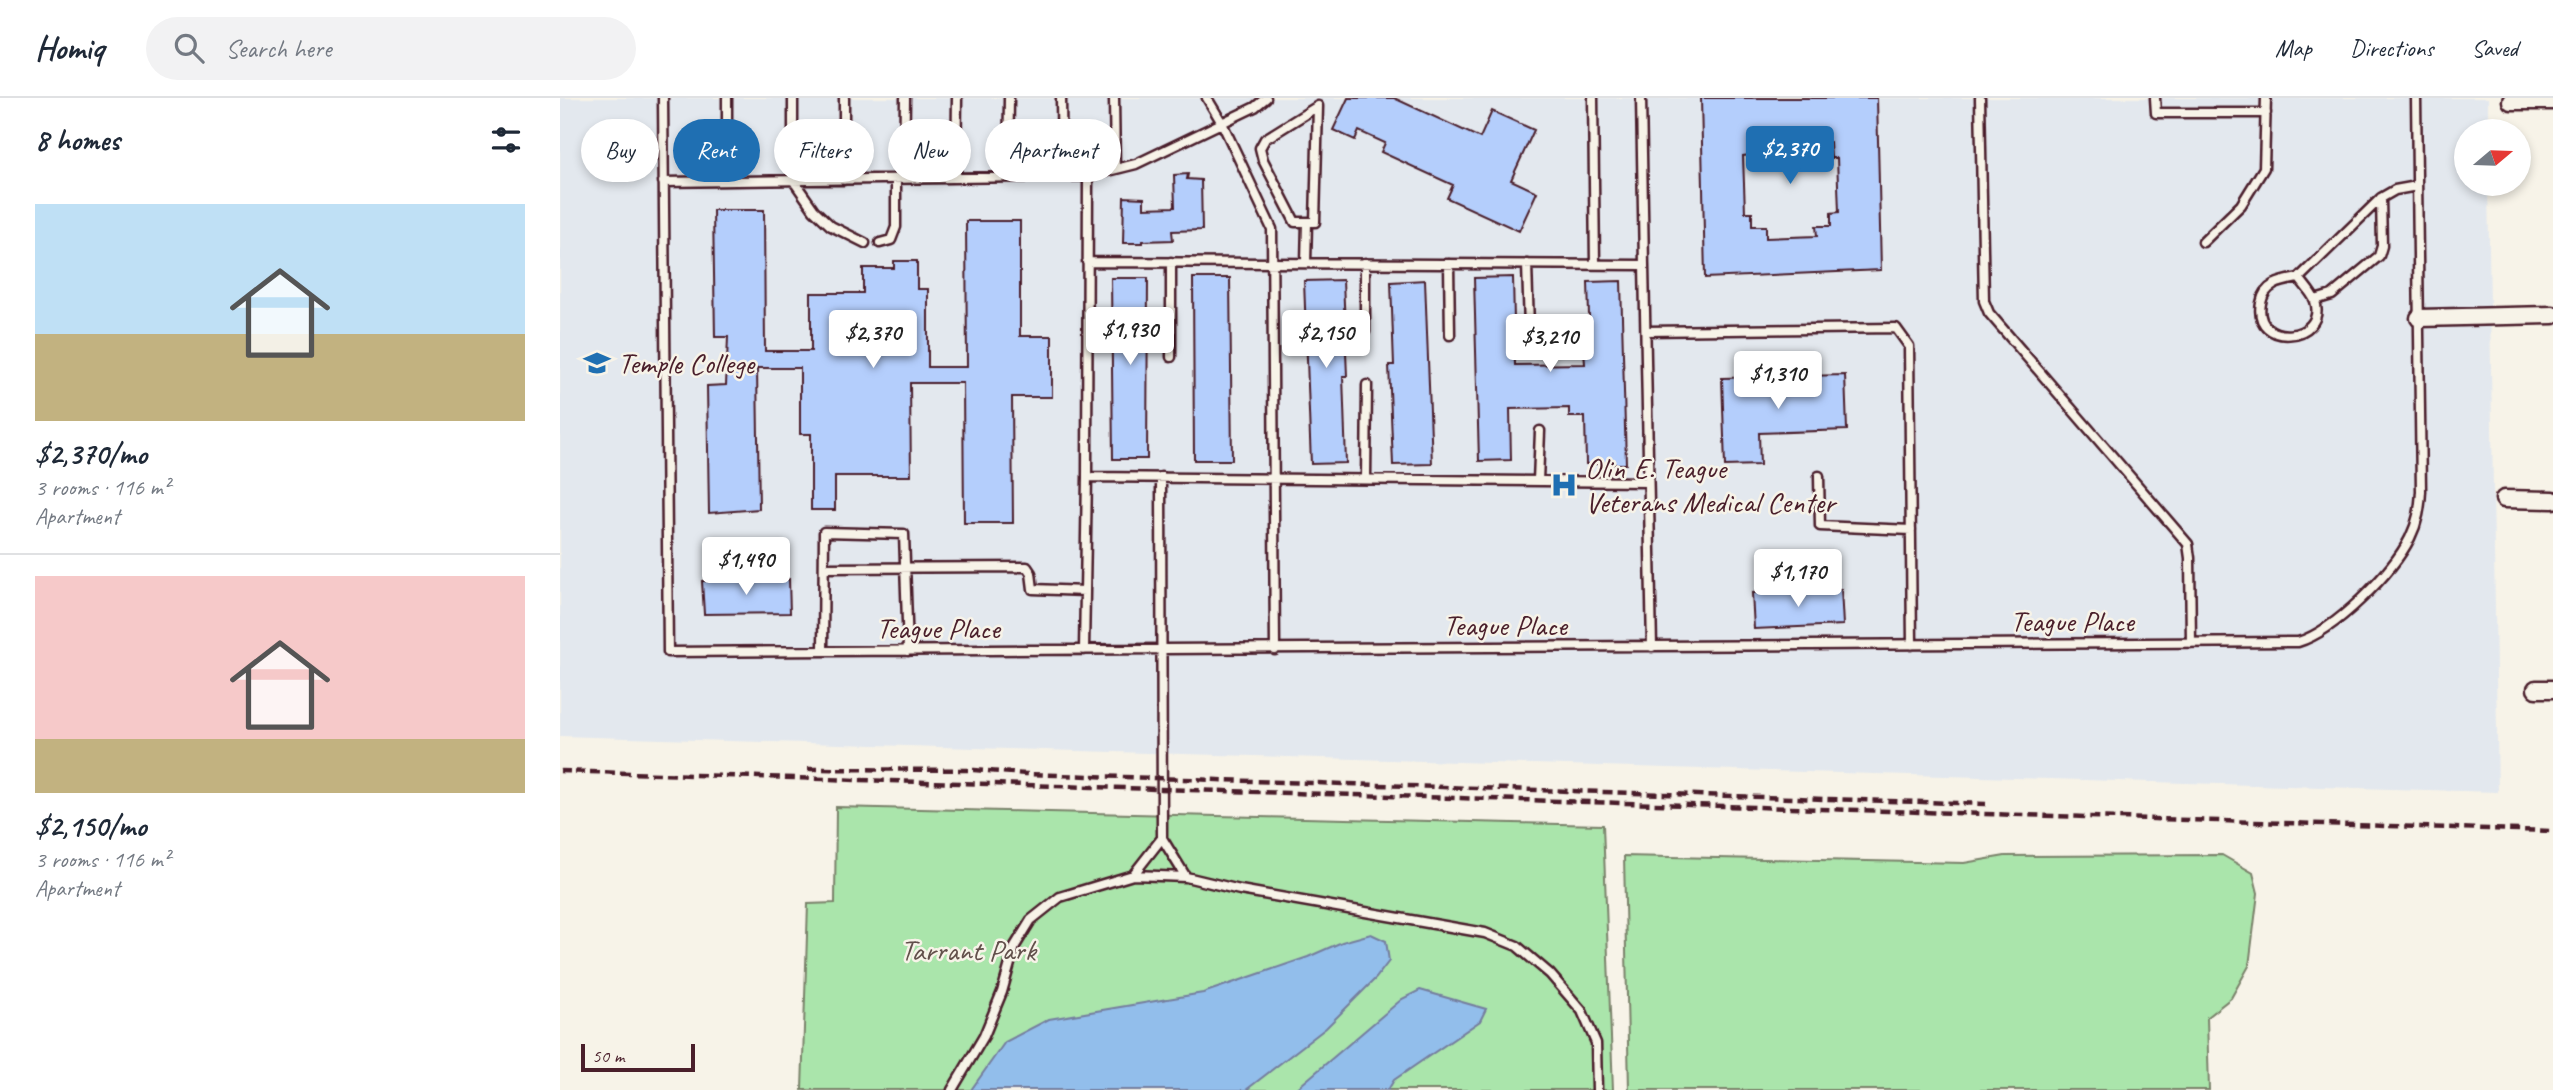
<!DOCTYPE html>
<meta charset="utf-8">
<style>
:root{--surface:#fff;--page:#f2f2f3;--text:#1f2937;--muted:#747a83;--line:#e0e1e3;--accent:#1f6fb2}
body{margin:0;font-family:Caveat,sans-serif;background:var(--page);color:var(--text);height:100vh;display:flex;flex-direction:column;font-size:26px;white-space:nowrap}
*{box-sizing:border-box;margin:0}
p{font-size:23px;color:var(--muted)}
.icon{flex:none;width:38px;height:38px;fill:none;stroke:currentColor;stroke-width:2;stroke-linecap:round;stroke-linejoin:round}
.map{position:relative;flex:1;overflow:hidden}
.drawer{display:flex;flex-direction:column;background:var(--surface);width:560px}
.drawer>*{flex:none}
.hud{position:absolute;left:21px;top:21px;width:665px;height:63px;display:flex;gap:14px}
.needle{width:46px;rotate:71deg}
.tools{position:absolute;left:1894px;top:21px;display:grid;gap:14px}
.tools a{display:grid;place-items:center;width:77px;height:77px;border-radius:50%;background:var(--surface);box-shadow:0 4px 10px #0003;font-size:35px}
.scale{position:absolute;left:21px;bottom:18px;width:114px;box-sizing:border-box;padding-left:7px;border:4px solid #4a1f2b;border-top:0;font-size:19px;line-height:24px;white-space:nowrap;color:#4a1f2b;-webkit-text-stroke:5px #f7f3e8;paint-order:stroke}
.price{position:absolute;translate:-50% -60px;padding:0 16px;border-radius:7px;background:#fff;color:#222;font-size:23px;line-height:46px;filter:drop-shadow(0 2px 4px #0008)}
.price::after{content:'';position:absolute;left:50%;top:42px;width:21px;height:16px;margin-left:-10px;background:inherit;clip-path:polygon(0 0,100% 0,50% 100%)}
.price.selected{background:var(--accent);color:#fff}
ul{padding:0;list-style:none}
li{display:grid;align-content:center;gap:14px;height:371px;padding:0 35px}
li+li{border-top:2px solid var(--line)}
li span{display:grid;place-items:center;height:217px;border-radius:0px;color:#555}
li>.icon{margin-inline-start:auto}
span .icon{width:126px;height:126px;fill:#fffc;stroke-width:1}
li b{font-size:30px}
h2{display:flex;justify-content:space-between;align-items:center;height:84px;padding:0 35px;font-size:30px}
.chip{padding:0 24px;border-radius:32px;background:var(--surface);box-shadow:0 4px 10px #0003;font-size:24px;line-height:63px}
.chip.selected{background:var(--accent);color:#fff}
header{display:flex;align-items:center;gap:42px;box-sizing:border-box;height:98px;padding:0 35px;background:var(--surface);border-bottom:2px solid var(--line)}
header strong{font-size:33px}
nav{display:flex;gap:38px;margin-inline-start:auto;font-size:24px}
.search{width:490px;height:63px;background:var(--page);display:flex;align-items:center;gap:18px;box-sizing:border-box;padding:0 24px;border-radius:38px;color:var(--muted);font-size:26px}
main{display:flex;flex:1;min-height:0}
.map>svg:first-child{display:block}
</style>
<header>
<strong>Homiq</strong>
<div class="search"><svg class="icon" aria-label="search" viewBox="0 0 24 24"><circle cx="10" cy="10" r="6"/><path d="M15 15l6 6"/></svg>Search here</div>
<nav><a>Map</a><a>Directions</a><a>Saved</a></nav>
</header>
<main>
<section class="drawer">
<h2>8 homes<svg class="icon" aria-label="filters" viewBox="0 0 24 24"><path d="M4 7h16M4 17h16"/><circle cx="9" cy="7" r="2"/><circle cx="15" cy="17" r="2"/></svg></h2>
<ul>
<li><span style="background:linear-gradient(#bfe0f5 60%,#c2b280 0)"><svg class="icon" aria-label="home" viewBox="0 0 24 24"><path d="M3 11l9-7 9 7M6 9v11h12V9"/></svg></span><div><b>$2,370/mo</b><p>3 rooms · 116 m²</p><p>Apartment</p></div></li>
<li><span style="background:linear-gradient(#f6c9c9 75%,#c2b280 0)"><svg class="icon" aria-label="home" viewBox="0 0 24 24"><path d="M3 11l9-7 9 7M6 9v11h12V9"/></svg></span><div><b>$2,150/mo</b><p>3 rooms · 116 m²</p><p>Apartment</p></div></li>
</ul>
</section>
<div class="map">
<svg width="1993" height="992" viewBox="0 0 1993 992">
<rect width="100%" height="100%" fill="#f7f3e8"/>
<filter id="ink" filterUnits="userSpaceOnUse"><feTurbulence type="fractalNoise" baseFrequency=".0143" numOctaves="2"/><feDisplacementMap in="SourceGraphic" scale="14" xChannelSelector="R" yChannelSelector="G"/><feConvolveMatrix kernelMatrix="1 2 1 2 8 2 1 2 1" color-interpolation-filters="sRGB"/></filter>
<g filter="url(#ink)">
<path fill="#e3e8ee" d="M0,0H1928V33H1906V86H1928L1938,694L0,638Z"/>
<path fill="#aae5ab" stroke="#7a826b" stroke-width="2" d="M276,709L1043,727L1053,992H242L248,806L275,805Z
M1662,757L1693,775L1698,795L1689,868L1671,900L1647,919L1649,992H1069L1064,758L1404,765L1445,758Z"/>
<path fill="#92beeb" stroke="#757e9e" stroke-width="2" d="M811,836L826,843L829,863L816,880L766,930L686,992H411L445,944L489,921L643,895L748,859L782,844Z
M860,892L926,911L920,923L834,982L828,992H735L842,901Z"/>
<path fill="#b4cefc" stroke="#4a1f2b" stroke-width="2" fill-rule="evenodd" d="M788,0H834L920,40L932,13L974,32L951,82L977,94L959,133L887,100L893,87L821,54L825,45L799,33L795,42L773,32Z
M1141,0H1317L1321,172L1145,180ZM1256,34V45L1270,44L1271,60H1277L1279,114L1271,115V128H1256L1257,138L1206,140V128H1192V114H1185L1183,58L1191,57L1190,44L1205,43V36Z
M628,76L627,81L641,82L642,132L612,133L613,142L583,143V145H563L564,99L584,100V110L615,109L614,77Z
M153,112H204L205,253H251V195H303V170H334V163H357V191H368V269H407L406,123H460V238H492V299H452L453,425H404L403,285H350L351,378H275V412H251V336H240V270H197L199,411L149,415L147,288L166,287L168,239H155Z
M953,179L955,267L1025,266L1024,253L1030,252L1028,184L1061,183L1066,366H1026L1025,319H1009V310L950,311L951,362L919,363L914,180Z
M551,180H588L587,361H553Z
M633,180H670L672,362H634Z
M783,182L787,278H783L786,365L751,366L744,183Z
M865,182L872,366L833,367L829,267H834L831,184Z
M1285,277L1287,332L1199,335L1200,367L1165,368L1162,280Z
M229,481L230,515L144,516L142,483Z
M1281,491L1283,527L1194,531L1192,495Z"/>
<g fill="none" stroke-linecap="round" stroke-linejoin="round">
<g stroke="#4a1f2b" stroke-width="13">
<path id="service" d="M103,0L108,554L1738,544C1775,533 1833,474 1850,440C1858,424 1860,410 1861,393L1856,0
M167,0V83
M233,0V82L254,112L271,128L305,145
M501,0L502,78
M554,0L555,71
M647,0L662,25L712,131L715,552
M1033,0L1035,166
M1081,0L1084,167
M1420,0L1424,203L1429,215L1628,446L1630,460L1631,545
M1595,0L1596,15H1706
M758,8L755,124H735L703,62L700,50L705,41Z
M448,79L449,0
M344,80L345,0
M396,80L397,0
M284,82V0
M103,84L528,78L576,66L695,9L706,0
M1643,144L1681,107L1704,70L1706,0
M320,145L331,142L336,129V81
M527,164L1084,167L1092,549
M611,164V259
M746,165L747,124
M805,165V234
M889,166L890,237
M967,166L969,230
M1739,180C1744,187 1752,195 1755,203C1768,244 1692,251 1701,205C1705,185 1722,183 1739,180Z
M1739,180L1821,100L1835,92L1857,88
M1755,202L1772,197L1819,158L1822,148L1821,100
M1086,233L1336,230L1349,248L1352,547
M1259,378L1260,428L1351,432
M527,379L1088,384
M601,379L602,740L626,779L680,792L925,835L957,848L990,876L1022,913L1036,945L1037,992
M806,381L807,287
M978,383L980,333
M264,470L467,469L471,475L473,491L525,493
M524,552L527,379L528,78
M263,553L264,434L344,436L348,553
M573,777L626,779
M392,992L424,938L442,894L455,848L471,822L500,799L573,777L602,740"/>
</g>
<g stroke="#4a1f2b" stroke-width="21">
<path id="minor" d="M1951,3H1993
M1859,220L1993,217
M1944,401L1993,402
M1976,591H1993"/>
</g>
<use href="#service" stroke="#f7f3e8" stroke-width="8"/>
<use href="#minor" stroke="#f7f3e8" stroke-width="16"/>
<path stroke="#4a1f2b" stroke-width="4.5" stroke-dasharray="10 5" stroke-linecap="butt" d="M248,671L414,672L466,676L1426,706
M0,673L1993,733"/>
</g>
</g>
<defs>
<g id="university-bare" transform="scale(2.1)"><path d="M0-5L7-2L0 1L-7-2ZM-4 1L0 2.5L4 1V4Q0 6-4 4Z" fill="#1f6fb2" stroke="#f7f3e8" stroke-width="2.5" paint-order="stroke"/></g>
<g id="hospital-bare" transform="scale(2.1)"><path d="M-5-5h3v3.5h4V-5h3V5h-3V1.5h-4V5h-3Z" fill="#1f6fb2" stroke="#f7f3e8" stroke-width="2.5" paint-order="stroke"/></g>
</defs>
<g fill-rule="evenodd">
<use href="#university-bare" x="37" y="265"/>
<use href="#hospital-bare" x="1004" y="387"/>
</g>
<g text-anchor="middle" dominant-baseline="central" stroke-width="5" stroke-linejoin="round" paint-order="stroke">
<g font-size="30" fill="#4a1f2b" stroke="#f7f3e8" text-anchor="start">
<text x="58" y="265">Temple College</text>
<text x="1025" y="370">Olin E. Teague<tspan x="1025" dy="34">Veterans Medical Center</tspan></text>
</g>
<g font-size="30" fill="#4a1f2b" stroke="#f7f3e8">
<text x="1512" y="523">Teague Place</text>
<text x="945" y="527">Teague Place</text>
<text x="378" y="530">Teague Place</text>
</g>
<g font-size="30" fill="#62504b" stroke="#f7f3e8">
<text x="408" y="852">Tarrant Park</text>
</g>
</g>
</svg>
<div class="tools">
<a><svg class="needle" viewBox="-14 -14 28 28"><path d="M0-13l5 13h-10z" fill="#e53935"/><path d="M0 13l5-13h-10z" fill="#747a83"/></svg></a>
</div>
<div class="scale">50 m</div>
<b class="price selected" style="left:1230px;top:88px">$2,370</b>
<b class="price" style="left:570px;top:269px">$1,930</b>
<b class="price" style="left:313px;top:272px">$2,370</b>
<b class="price" style="left:766px;top:272px">$2,150</b>
<b class="price" style="left:990px;top:276px">$3,210</b>
<b class="price" style="left:1218px;top:313px">$1,310</b>
<b class="price" style="left:186px;top:499px">$1,490</b>
<b class="price" style="left:1238px;top:511px">$1,170</b>
<div class="hud">
<a class="chip">Buy</a>
<a class="chip selected">Rent</a>
<a class="chip">Filters</a>
<a class="chip">New</a>
<a class="chip">Apartment</a>
</div>
</div>
</main>
